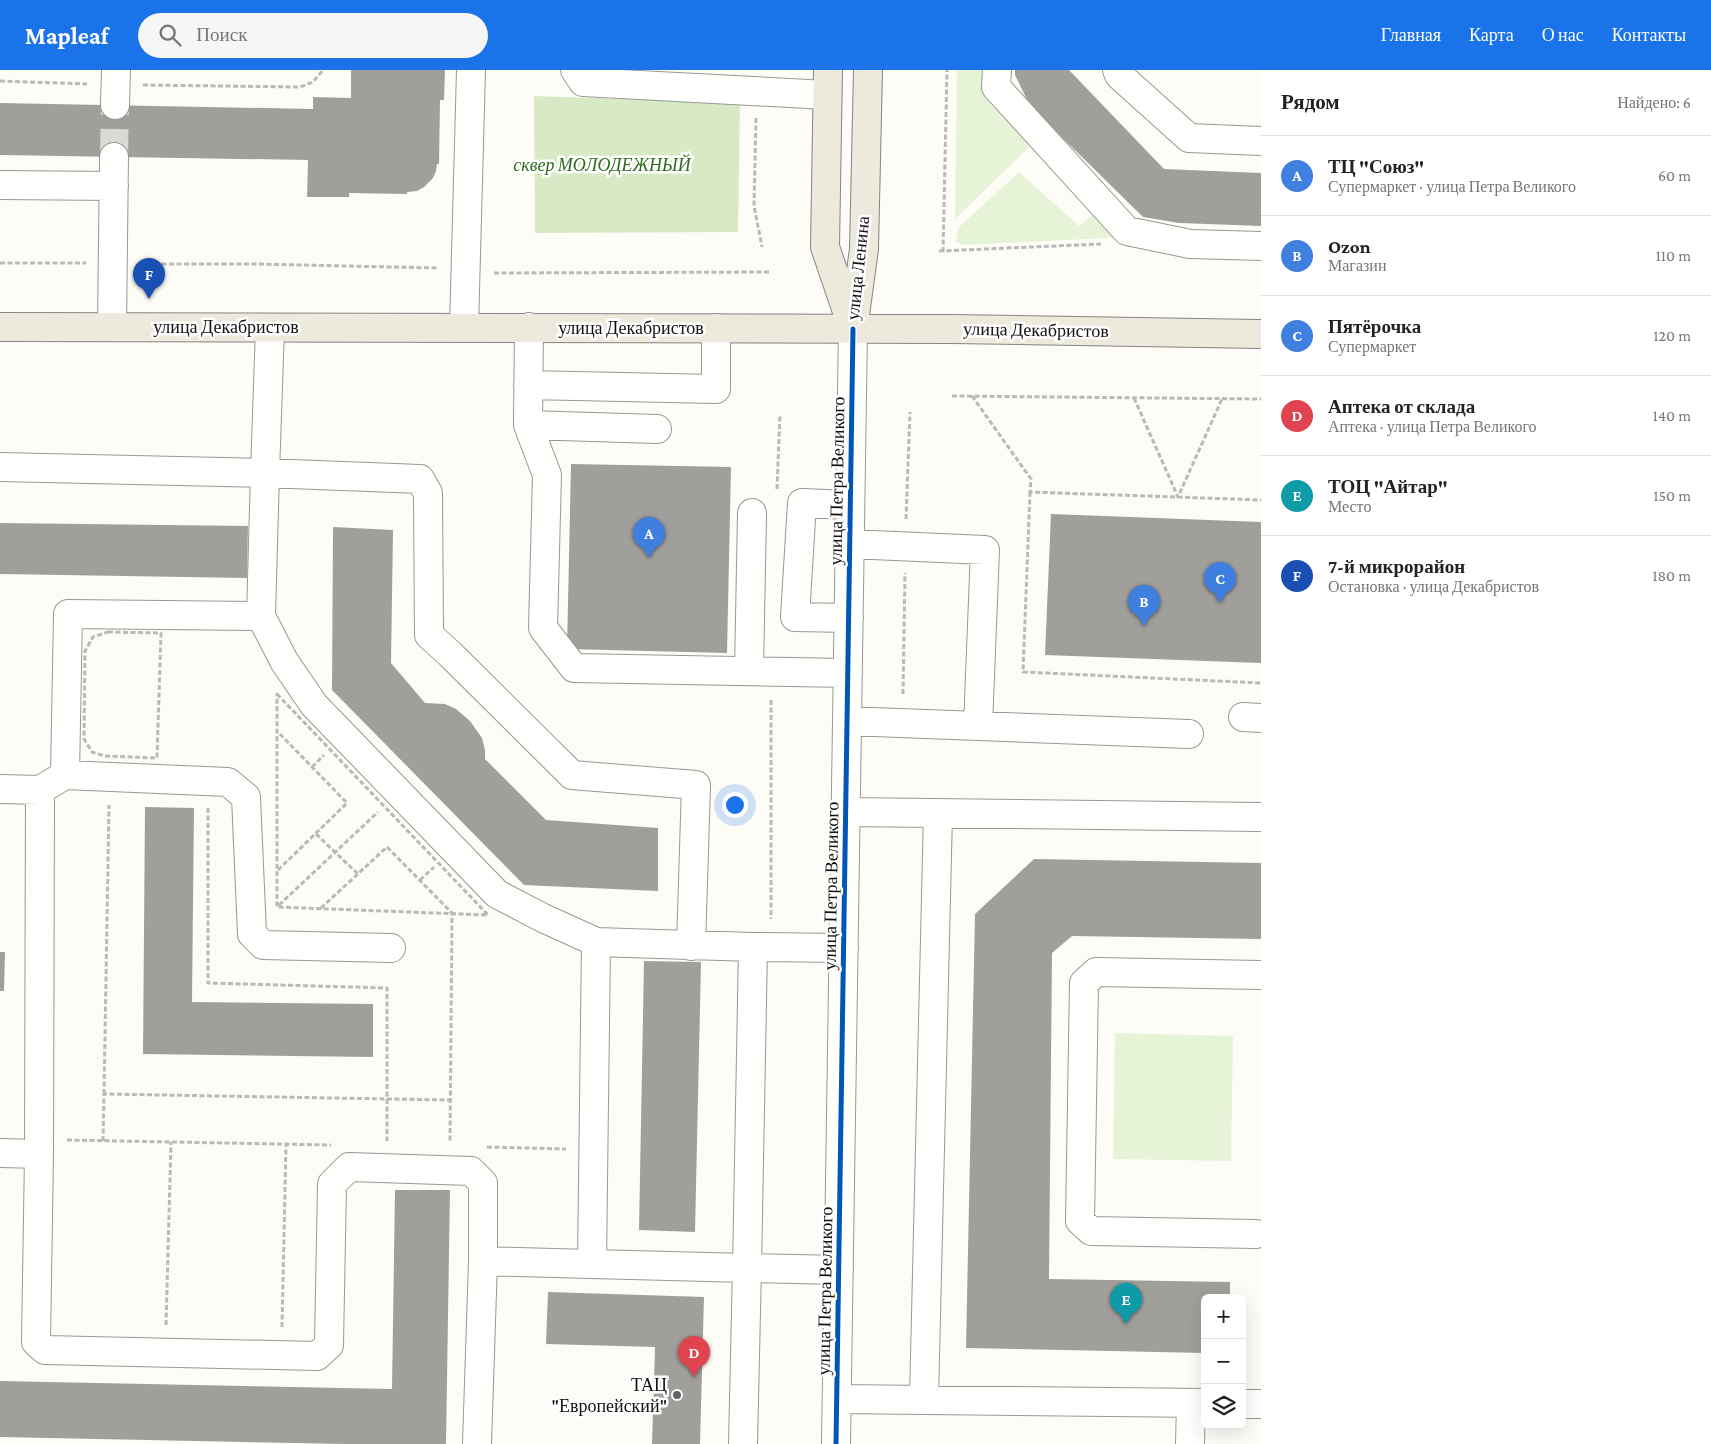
<!DOCTYPE html>
<html lang="ru">
<head>
<meta charset="utf-8">
<style>
	body { margin:0; font-family:"Crimson Pro",serif; background:#f6f6f6; color:#222 }
	.controls { position:absolute; right:15px; bottom:15px; display:grid; overflow:hidden; border-radius:8px; box-shadow:0 5px 20px #0002 }
	.controls button { width:45px; height:45px; display:grid; place-items:center; padding:0; border:0; border-bottom:1px solid #e0e0e0; background:#fff; color:#222; font:25px sans-serif }
	.you { position:absolute; left:734px; top:734px; width:18px; height:18px; margin:-12px; border:4px solid #fff; border-radius:50%; background:#1a73e8; box-shadow:0 0 0 8px #1a73e833 }
	.badge { display:grid; place-items:center; width:32px; height:32px; border-radius:50%; background:#1a73e8; color:#fff; font-size:16px; font-weight:700 }
	.pin { position:absolute; translate:-50% -41px; filter:drop-shadow(0 1px 2px #0008) }
	.pin::after { content:''; position:absolute; top:26px; width:18px; height:15px; background:inherit; clip-path:polygon(0 0,100% 0,50% 100%) }
	.list { margin:0; padding:0; list-style:none }
	h2 { display:flex; justify-content:space-between; align-items:center; height:65px; margin:0; padding:0 20px; font-size:21px }
	h2 small { font-size:16px; font-weight:400; color:#767676 }
	.list li { display:grid; grid-template-columns:32px 1fr auto; gap:15px; align-items:center; box-sizing:border-box; height:80px; padding:0 20px; border-top:1px solid #e0e0e0 }
	.list b { display:block; font-size:19px; white-space:nowrap }
	.list p { margin:0; font-size:16px; white-space:nowrap; color:#767676 }
	.list em { font-size:16px; font-style:normal; color:#767676 }
	.icon { flex:none; width:28px; height:28px; fill:none; stroke:currentColor; stroke-width:2; stroke-linecap:round; stroke-linejoin:round }
	.map { position:relative; flex:none; width:1261px; height:1374px; overflow:hidden }
	header { display:flex; align-items:center; gap:30px; box-sizing:border-box; height:70px; padding:0 25px; background:#1a73e8; color:#fff }
	header strong { font-size:24px }
	nav { display:flex; gap:28px; margin-inline-start:auto; font-size:18px }
	.search { width:350px; height:45px; background:#f6f6f6; display:flex; align-items:center; gap:12px; box-sizing:border-box; padding:0 18px; border-radius:28px; color:#767676; font-size:19px }
	main { display:flex }
	aside { flex:1; background:#fff }
	.map>svg:first-child { display:block }
	.green { fill:#e7f3d7 }
	.forest { fill:#d8eac5 }
	.building { fill:#a19f9c }
	.lines { fill:none; stroke-linecap:round; stroke-linejoin:round }
	.minor-tunnel { stroke:#dad9d4; stroke-width:28; stroke-dasharray:28 14; stroke-linecap:butt }
	.minor-casing { stroke:#979795; stroke-width:30 }
	.major-casing { stroke:#858482; stroke-width:30 }
	.path { stroke:#b9b9b8; stroke-width:3; stroke-dasharray:5 2.5; stroke-linecap:butt }
	.minor { stroke:#fffffe; stroke-width:28 }
	.major { stroke:#ede9dc; stroke-width:28 }
	.cycleway-casing { stroke:#fff; stroke-width:8 }
	.cycleway { stroke:#0057b8; stroke-width:5 }
	.poi-dot { fill:#646362; stroke:#fff; stroke-width:2 }
	.labels { text-anchor:middle; dominant-baseline:central; stroke-width:5; stroke-linejoin:round; paint-order:stroke }
	.park-label { font-size:18px; font-style:italic; fill:#2f6b1f; stroke:#fff }
	.street-label { font-size:18px; fill:#111; stroke:#fff }
	.poi-label { font-size:18px; fill:#111; stroke:#fff; text-anchor:end }
</style>
</head>
<body>
<header>
<strong>Mapleaf</strong>
<div class="search"><svg class="icon" aria-label="search" viewBox="0 0 24 24"><circle cx="10" cy="10" r="6"/><path d="M15 15l6 6"/></svg>Поиск</div>
<nav><a>Главная</a><a>Карта</a><a>О нас</a><a>Контакты</a></nav>
</header>
<main>
<div class="map">
<svg width="1261" height="1374" viewBox="0 0 1261 1374">
	<rect width="100%" height="100%" fill="#fdfcf7"/>
	<path class="green" d="M957,0h31l12,39 29,38 -74,72z
		M1019,102l60,54 17,-14 33,25 -165,8 -8,-3 2,-14z
		M1115,963l118,3 -2,125 -118,-2z"/>
	<path class="forest" d="M534,26l206,7 -2,129 -203,1z"/>
	<path class="building" d="M351,0h94l-1,30h-4l-1,64h-2l-1,7 -3,7 -9,9 -7,4 -10,1v2l-58,-1v4h-42l1,-37 -308,-5v-52l313,6v-12l38,1z
		M1015,0h54l95,99 97,4v53l-82,-3 -36,-6 -113,-111 -15,-31z
		M571,394l160,3 -4,186 -160,-4z
		M1051,444l210,8v141l-216,-8z
		M0,453l248,3 -1,52 -247,-4z
		M333,457l60,3 -2,133 34,40 20,1 11,5 14,12 12,17 3,12v9l61,61 112,8v63l-134,-6 -192,-195z
		M145,737l49,1 -2,194 181,2v53l-230,-3z
		M1034,789l227,4v76l-189,-3 -20,17 -3,326 181,3v16h-25v55l-239,-5 9,-434z
		M0,882h5l-1,39h-4z
		M644,891l57,1 -6,270 -56,-2z
		M395,1120h55l-4,254h-101l-345,-7v-56l392,8z
		M548,1222l156,5 -4,147h-48l3,-97 -109,-3z"/>
	<g class="lines">
		<path class="minor-tunnel" d="M114,87l1,-52"/>
		<defs>
			<path id="minor" d="M575,0l8,12 244,13
				M997,0l-1,17 131,144 63,13 71,2
				M1117,0l2,5 70,63 72,3
				M115,35l1,-35
				M0,115l114,1
				M112,257l2,-170
				M529,257l-1,98 19,50 -4,153 31,40 274,5
				M270,258l-5,145 155,6 8,14 1,142 21,19 122,121 124,10 -5,161
				M464,258l7,-258
				M528,315l188,4v-61
				M528,355l129,4
				M0,397l265,6 -4,143 -193,-2 -3,161 -25,15 -40,-1
				M850,474l135,6 -7,176
				M261,546l23,45 30,44 183,189 46,24 53,24
				M849,548l-54,-1 7,-114 48,2
				M749,601l3,-158
				M1243,647l18,1
				M847,651l342,13
				M65,705l163,7 18,15 6,137 11,11 128,3
				M40,720l-1,364 -3,188 9,8 272,6 12,-11 3,-161 17,-17 122,4 12,12v78l-6,183
				M846,742l415,5
				M0,1083l39,1
				M1256,1164l-165,-3 -11,-10 4,-238 12,-11 165,3
				M483,1191l109,3
				M839,1200l-92,-2 6,-321 91,1
				M837,1329l368,4
				M924,1329l14,-586
				M1242,1334h19
				M743,1374l4,-176 -155,-4 4,-322 157,5
				M836,1374l17,-1115
				M1190,1374l1,-41"/>
			<path id="major" d="M828,0l-3,177 28,82
				M854,252l10,-73 4,-179
				M0,257l952,2 309,5"/>
		</defs>
		<use href="#minor" class="minor-casing"/>
		<use href="#major" class="major-casing"/>
		<path class="path" d="M0,11l87,3
			M143,15l157,2 13,-5 10,-12
			M756,48l-2,88 8,41
			M939,181l162,-7
			M943,182l4,-182
			M0,193h86
			M139,194h115l184,4
			M494,203l277,-1
			M952,326l309,3
			M972,326l59,83 -1,13 231,8
			M1134,328l44,99 44,-98
			M777,419l3,-75
			M1030,422l-7,180 238,11
			M906,449l4,-107
			M108,562l53,1 -4,125 -52,-2 -13,-4 -8,-13 1,-88 8,-14z
			M277,624l211,221 -211,-8z
			M903,624l2,-121
			M771,630v219
			M312,697l12,-12
			M208,738v175l179,5v153
			M316,764l42,40
			M278,800l69,-67 -69,-71
			M420,810l14,-13
			M279,835l99,-93
			M321,838l66,-61 65,66 -2,229
			M104,1024l5,-289
			M67,1070l264,5
			M103,1071l1,-47 345,6
			M487,1077l79,2
			M166,1255l5,-183
			M282,1257l4,-183"/>
		<use href="#minor" class="minor"/>
		<use href="#major" class="major"/>
		<defs>
			<path id="cycleway" d="M836,1374l17,-1115"/>
		</defs>
		<use href="#cycleway" class="cycleway-casing"/>
		<use href="#cycleway" class="cycleway"/>
	</g>
	<circle class="poi-dot" cx="677" cy="1325" r="5"/>
	<g class="labels">
		<g class="park-label">
			<text x="602" y="95">сквер МОЛОДЕЖНЫЙ</text>
		</g>
		<g class="street-label">
			<text transform="translate(858 198) rotate(-84)">улица Ленина</text>
			<text x="226" y="257">улица Декабристов</text>
			<text x="631" y="258">улица Декабристов</text>
			<text transform="translate(1036 260) rotate(1)">улица Декабристов</text>
			<text transform="translate(837 411) rotate(-89)">улица Петра Великого</text>
			<text transform="translate(831 816) rotate(-89)">улица Петра Великого</text>
			<text transform="translate(825 1221) rotate(-89)">улица Петра Великого</text>
		</g>
		<g class="poi-label">
			<text x="667" y="1315">ТАЦ<tspan x="667" dy="21">"Европейский"</tspan></text>
		</g>
	</g>
</svg>
<div class="controls">
<button>+</button>
<button>−</button>
<button><svg class="icon" aria-label="layers" viewBox="0 0 24 24"><path d="M12 4l9 5-9 5-9-5zM3 14l9 5 9-5"/></svg></button>
</div>
<div class="you"></div>
<div class="pin badge" style="left:649px;top:488px;background:#3f7fe0">A</div>
<div class="pin badge" style="left:1144px;top:556px;background:#3f7fe0">B</div>
<div class="pin badge" style="left:1220px;top:533px;background:#3f7fe0">C</div>
<div class="pin badge" style="left:694px;top:1307px;background:#e0444e">D</div>
<div class="pin badge" style="left:1126px;top:1254px;background:#0f9aa8">E</div>
<div class="pin badge" style="left:149px;top:229px;background:#1a4fb4">F</div>
</div>
<aside>
<h2>Рядом<small>Найдено: 6</small></h2>
<ul class="list">
<li><span class="badge" style="background:#3f7fe0">A</span><div><b>ТЦ &quot;Союз&quot;</b><p>Супермаркет · улица Петра Великого</p></div><em>60 m</em></li>
<li><span class="badge" style="background:#3f7fe0">B</span><div><b>Ozon</b><p>Магазин</p></div><em>110 m</em></li>
<li><span class="badge" style="background:#3f7fe0">C</span><div><b>Пятёрочка</b><p>Супермаркет</p></div><em>120 m</em></li>
<li><span class="badge" style="background:#e0444e">D</span><div><b>Аптека от склада</b><p>Аптека · улица Петра Великого</p></div><em>140 m</em></li>
<li><span class="badge" style="background:#0f9aa8">E</span><div><b>ТОЦ &quot;Айтар&quot;</b><p>Место</p></div><em>150 m</em></li>
<li><span class="badge" style="background:#1a4fb4">F</span><div><b>7-й микрорайон</b><p>Остановка · улица Декабристов</p></div><em>180 m</em></li>
</ul>
</aside>
</main>
</body>
</html>
